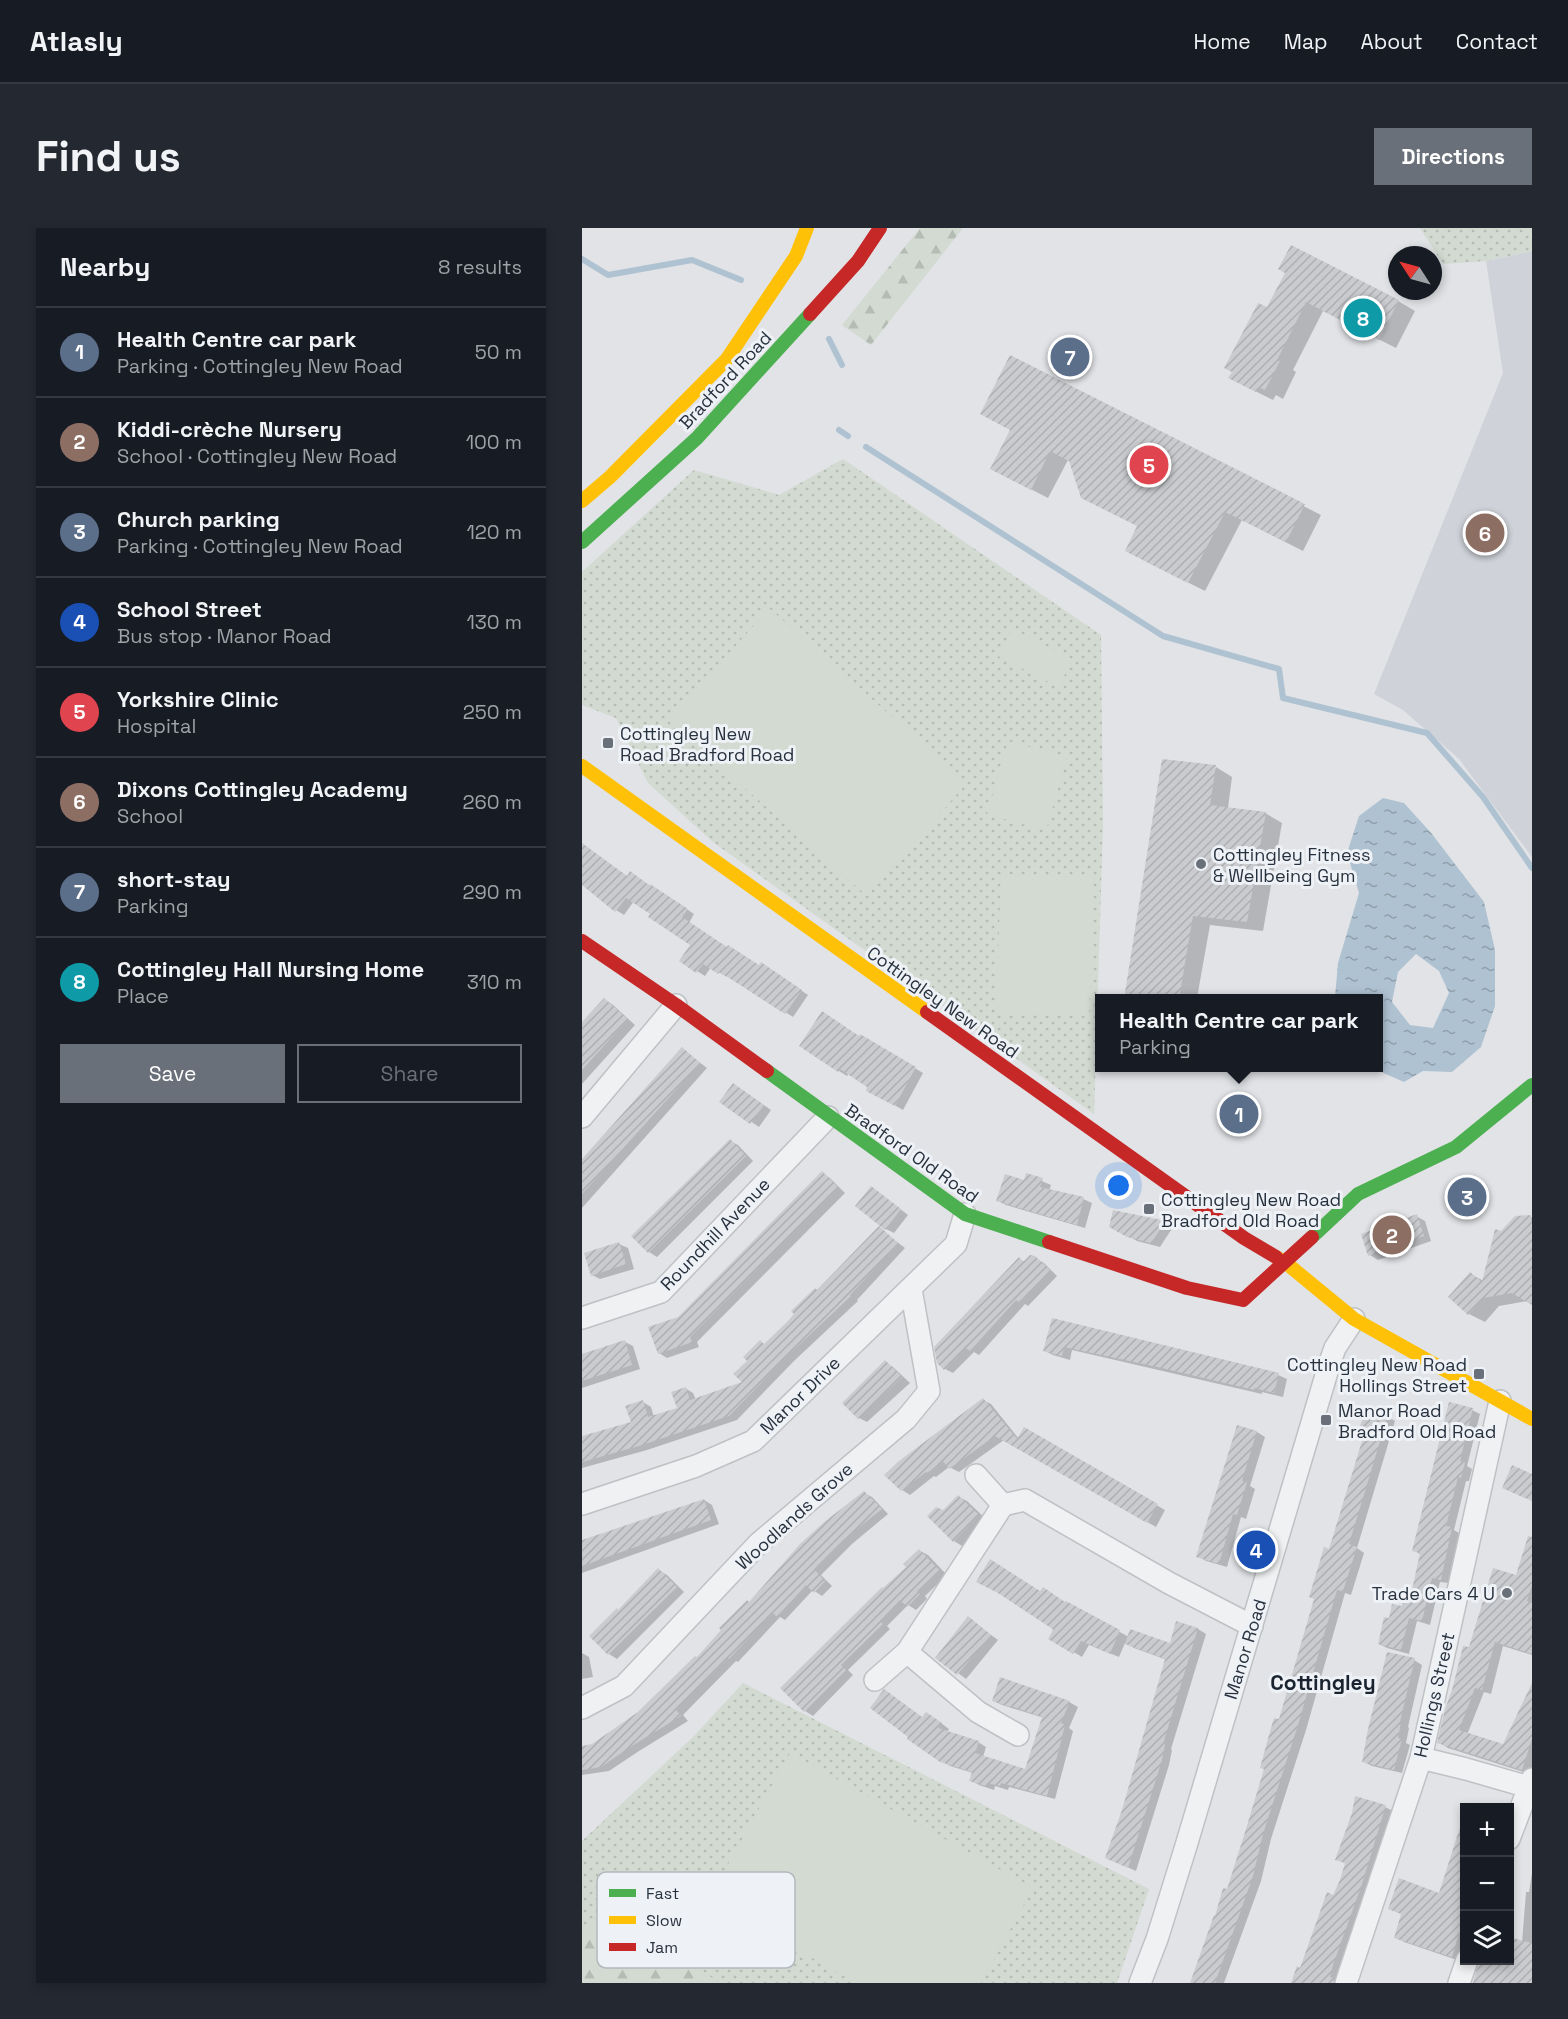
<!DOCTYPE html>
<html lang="en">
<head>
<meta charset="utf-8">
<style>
	body { margin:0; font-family:"Space Grotesk",sans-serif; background:#242831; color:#f1f3f6 }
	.controls { position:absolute; right:18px; bottom:18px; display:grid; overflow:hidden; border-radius:0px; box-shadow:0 3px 9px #0003 }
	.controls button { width:54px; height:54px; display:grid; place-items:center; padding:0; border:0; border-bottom:2px solid #363941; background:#171b24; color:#f1f3f6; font:30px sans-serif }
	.compass { position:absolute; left:806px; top:18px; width:54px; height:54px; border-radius:50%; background:#171b24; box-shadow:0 3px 9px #0003; rotate:306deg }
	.you { position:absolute; left:537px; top:958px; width:21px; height:21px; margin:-15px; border:4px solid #fff; border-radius:50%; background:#1a73e8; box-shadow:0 0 0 9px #1a73e833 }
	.badge { display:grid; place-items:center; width:39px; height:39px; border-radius:50%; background:#697079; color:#fff; font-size:20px; font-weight:700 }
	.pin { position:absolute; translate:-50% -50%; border:3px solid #fff; box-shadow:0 2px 6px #0006 }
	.popup { position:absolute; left:513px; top:766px; width:288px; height:78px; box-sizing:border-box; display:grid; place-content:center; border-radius:0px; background:#171b24; filter:drop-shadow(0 2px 4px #0005); font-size:20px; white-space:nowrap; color:#9ea1a6 }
	.popup b { font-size:22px; color:#f1f3f6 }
	.popup::after { content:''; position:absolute; left:50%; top:100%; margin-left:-12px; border:12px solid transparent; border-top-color:#171b24 }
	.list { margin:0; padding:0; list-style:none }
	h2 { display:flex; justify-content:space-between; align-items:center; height:78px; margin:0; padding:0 24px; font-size:26px }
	h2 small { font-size:20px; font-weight:400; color:#9ea1a6 }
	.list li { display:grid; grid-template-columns:39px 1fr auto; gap:18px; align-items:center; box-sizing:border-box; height:90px; padding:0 24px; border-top:2px solid #363941 }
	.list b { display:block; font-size:22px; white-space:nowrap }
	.list p { margin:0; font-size:20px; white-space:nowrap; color:#9ea1a6 }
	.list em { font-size:20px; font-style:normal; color:#9ea1a6 }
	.actions { display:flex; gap:12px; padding:18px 24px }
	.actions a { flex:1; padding:14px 0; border:2px solid #697079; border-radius:0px; text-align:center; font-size:21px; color:#697079 }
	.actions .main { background:#697079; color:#fff }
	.icon { flex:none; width:33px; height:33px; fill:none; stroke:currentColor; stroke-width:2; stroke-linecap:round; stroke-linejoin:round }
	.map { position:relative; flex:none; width:950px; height:1755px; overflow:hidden; border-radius:0px }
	header { display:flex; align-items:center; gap:36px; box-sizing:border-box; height:84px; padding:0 30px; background:#171b24; border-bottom:2px solid #363941 }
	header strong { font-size:28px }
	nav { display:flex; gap:33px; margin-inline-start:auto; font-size:21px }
	.intro { display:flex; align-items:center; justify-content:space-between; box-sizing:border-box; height:144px; padding:0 36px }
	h1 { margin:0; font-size:42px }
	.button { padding:15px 27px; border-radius:0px; background:#697079; color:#fff; font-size:21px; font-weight:700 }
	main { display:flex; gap:36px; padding:0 36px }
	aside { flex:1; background:#171b24; border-radius:0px; box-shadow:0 3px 9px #0003 }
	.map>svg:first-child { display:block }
	.built { fill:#cfd3d9 }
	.grass { fill:url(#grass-dots) }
	.forest { fill:url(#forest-firs) }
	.garden { fill:#d2dad1 }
	.water { fill:url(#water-ripples); fill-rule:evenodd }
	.shadow { fill:#0003 }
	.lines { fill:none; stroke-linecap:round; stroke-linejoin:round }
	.stream { stroke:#afc2d1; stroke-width:6 }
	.building { fill:url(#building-hatch) }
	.street-casing { stroke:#bfc1c4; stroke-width:24 }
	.street { stroke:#f0f1f2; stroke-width:21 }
	.fast { stroke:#4caf50; stroke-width:14 }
	.slow { stroke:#ffc107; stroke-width:14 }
	.jam { stroke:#c62828; stroke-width:14 }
	.poi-dot { fill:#697079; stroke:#eef2f6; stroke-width:2 }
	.labels { text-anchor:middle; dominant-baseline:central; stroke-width:6; stroke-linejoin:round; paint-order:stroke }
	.street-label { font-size:18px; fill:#28323f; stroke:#eef2f6 }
	.poi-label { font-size:18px; fill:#28323f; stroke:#eef2f6; text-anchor:start }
	.quarter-label { font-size:21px; font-weight:bold; fill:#1a2330; stroke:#eef2f6 }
	.key { fill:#eef2f6; stroke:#b3b8bf; stroke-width:1.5 }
	.key-label { font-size:16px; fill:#28323f }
</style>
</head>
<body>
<header>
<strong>Atlasly</strong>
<nav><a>Home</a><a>Map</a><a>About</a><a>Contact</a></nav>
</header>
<div class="intro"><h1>Find us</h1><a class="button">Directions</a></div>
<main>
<aside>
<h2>Nearby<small>8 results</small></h2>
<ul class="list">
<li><span class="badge" style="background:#5c6f8a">1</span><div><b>Health Centre car park</b><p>Parking · Cottingley New Road</p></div><em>50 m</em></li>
<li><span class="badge" style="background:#8d6e63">2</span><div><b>Kiddi-crèche Nursery</b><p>School · Cottingley New Road</p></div><em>100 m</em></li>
<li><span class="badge" style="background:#5c6f8a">3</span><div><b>Church parking</b><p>Parking · Cottingley New Road</p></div><em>120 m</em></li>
<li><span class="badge" style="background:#1a4fb4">4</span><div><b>School Street</b><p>Bus stop · Manor Road</p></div><em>130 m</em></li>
<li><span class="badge" style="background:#e0444e">5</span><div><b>Yorkshire Clinic</b><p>Hospital</p></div><em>250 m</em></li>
<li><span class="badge" style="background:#8d6e63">6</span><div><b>Dixons Cottingley Academy</b><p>School</p></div><em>260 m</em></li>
<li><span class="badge" style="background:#5c6f8a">7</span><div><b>short-stay</b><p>Parking</p></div><em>290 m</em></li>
<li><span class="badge" style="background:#0f9aa8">8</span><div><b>Cottingley Hall Nursing Home</b><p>Place</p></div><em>310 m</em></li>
</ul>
<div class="actions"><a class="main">Save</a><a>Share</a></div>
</aside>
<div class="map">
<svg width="950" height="1755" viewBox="0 0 950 1755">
	<defs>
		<pattern id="grass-dots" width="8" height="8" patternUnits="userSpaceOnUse" patternTransform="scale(1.5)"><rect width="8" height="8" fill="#d2dad1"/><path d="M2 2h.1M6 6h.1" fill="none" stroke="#b4bcb4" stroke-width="1.8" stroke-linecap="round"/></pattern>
		<pattern id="forest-firs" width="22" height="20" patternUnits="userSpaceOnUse" patternTransform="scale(1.5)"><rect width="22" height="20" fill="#d2dad1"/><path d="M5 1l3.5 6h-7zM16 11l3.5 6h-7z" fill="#b4bcb4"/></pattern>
		<pattern id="water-ripples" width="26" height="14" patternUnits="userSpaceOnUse" patternTransform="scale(1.5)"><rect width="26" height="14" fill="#afc2d1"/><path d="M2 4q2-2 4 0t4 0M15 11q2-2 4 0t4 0" fill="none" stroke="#8e9eab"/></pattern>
		<pattern id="building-hatch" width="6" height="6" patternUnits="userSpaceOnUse" patternTransform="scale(1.5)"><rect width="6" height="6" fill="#c9cbce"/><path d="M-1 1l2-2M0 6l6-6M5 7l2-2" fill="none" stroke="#adafb2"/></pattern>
	</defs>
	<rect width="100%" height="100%" fill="#e1e3e6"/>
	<path class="built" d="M950,23v606l-73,-98 -56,-49 -29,-16 129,-321 -17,-112z"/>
	<path class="grass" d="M838,0h112v23l-46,10 -43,3z
		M261,231l258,176 2,191 -9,288 -381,-272 -65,-59 -32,-65 -34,-13v-133l112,-102 85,25z
		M161,1455l406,206 -32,94h-535v-142l111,-104z"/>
	<path class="forest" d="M338,0h43l-92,117 -29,-20z
		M12,1690l35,5 91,60h-138v-55z"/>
	<path class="garden" d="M187,380l198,175 -100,113 -198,-175z
		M430,401l61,31 -15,27 -60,-31z
		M426,513l59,16 -21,74 -59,-17z
		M419,646l93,3 -5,139 -93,-3z
		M208,1525l243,135 -52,95h-124l-149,-83z"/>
	<path class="water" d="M801,570l21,5 28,31 52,68 11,48v56l-14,41 -29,25 -29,-1 -19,11 -32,-14h6v-70h-42l-1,-1 3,-34 21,-70 -12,-40 12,-37zM834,726l23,17 10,22 -16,35 -23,-3 -18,-23 6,-30z"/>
	<path class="shadow" d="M705,44l111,29 17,10 -19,37 -73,-37 -30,59 3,2 -13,27 -7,-4 -3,5 -26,-13 21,-78z
		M429,129l310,158 -18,36 -61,-31 -37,71 -62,-31 -4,-34 -68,-65 -3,-1 -20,38 -39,-20 2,-48z
		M634,539l16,10 -4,31 37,5 17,10 -19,108 -53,-6 -13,73h-72z
		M0,616l46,33 30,13 36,24 -5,9 39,26 32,18 9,2 39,26 -15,22 -65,-42 -1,2 -16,-10 -6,9 -24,-15 11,-17 -58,-43 -10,14 -8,-5 -34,-39z
		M22,772l8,4 23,21 -53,59v-59z
		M279,808l62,37 -20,37 -35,-20 1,-3 -20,-14 -2,3 -8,-5 -38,-25z
		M100,821l25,19 -125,140v-47z
		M576,840h27l-1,3z
		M160,862l29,20 -12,17 -37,-25z
		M148,913l8,4 15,16 -96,96 -8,-5z
		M240,945l8,5 15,15 -148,149 2,5 -32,11 -8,-5z
		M445,947l24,10 -2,6 34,8 9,4 -7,25 -79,-23 -8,-4 27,-19z
		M297,965l29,22 -14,18 -8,-4z
		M532,984l51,11 8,4 -13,20 -23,-6 -26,-15z
		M834,988l9,5 6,20 -53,19 -8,-5z
		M948,988l2,2v85l-4,-2 -29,5 -14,16 -16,-8 1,-40 14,7 17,-48z
		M297,1000l26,20 -48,52 1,1 -64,60 -57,59 -90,30 -65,18v-30l51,-15 10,-21 8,5 3,10 25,-8 6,-21 8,5 3,7 49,-17 4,-22 11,-19 5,3z
		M37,1016l9,4 6,21 -34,10 -8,-4z
		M453,1030l9,5 13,13 -29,30 -3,-2 -46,51 -5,-3 -21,21 -8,-4 74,-110 6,3z
		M471,1092l225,55 9,4 -4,18 -21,-5v2l-190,-44 -2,10 -17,-5 -8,-4z
		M43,1114l8,4 7,23 -58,19v-34z
		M303,1134l8,5 17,16 -43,39 -8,-4z
		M401,1172l8,4 28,35 6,-10 140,81 -9,17 -152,-87 -45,32 -10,-5 -13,10 -2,-1 -24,19 -8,-5z
		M890,1182l8,4 -13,52 5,3 -3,12h-3l-12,49 5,3 -10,50 -9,-1 -10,43 -13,-4 -8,33 -22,-6 -8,-4 11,-24 14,-12 10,-17 7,-36 -7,-5z
		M805,1188l8,5 -38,127 7,5 -13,42 -6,-2 -39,137 -35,109 -10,42 -37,102h-33l37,-92 102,-340z
		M656,1199l19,5 8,5 -15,49 5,3 -9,30 -5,-2 -14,50 -21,-6 -8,-5z
		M282,1265l8,4 16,17 -36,30 -31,31 11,11 -10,10 -9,-6 -28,30 -5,-3 -42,45 -2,-1 -53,54 5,6 -49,30 -30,20 -27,4v-28l11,-2 46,-32 59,-54 52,-56z
		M377,1269l8,4 20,19 -25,26 -8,-5 -10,-29z
		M122,1272l8,5 7,19 -137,49v-31z
		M338,1323l8,4 19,20 -22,21 2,3 -11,11 -8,-5 -21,21 3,3 -42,41 5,5 -40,41 -8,-5 79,-121 24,-23z
		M950,1323v104l-29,-9 -12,48 -7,-2 -17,43 36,11 29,-59v82l-2,5 -82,-26 -9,-6 31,-93z
		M76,1342l9,5 17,17 -67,67 -8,-5 10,-42z
		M459,1365l26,10 62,34 42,8 6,-22 21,6 8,5 -35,115 1,1 -3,15 -33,106 -29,-13 16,-47 44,-151 -33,-12 -9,-5 -6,14 -30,-12 -7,12 -32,-19 5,-8z
		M386,1390l30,22 -32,39 -29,-22z
		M0,1425l7,4 4,20 -11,2z
		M832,1432l8,5 -14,62 1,1 -3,15 4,2 -8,28 -30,-7 -8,-4z
		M419,1451l68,23 9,5 -9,21 4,3 -18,68 -46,-12 -1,3 -13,-4 -1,4 -15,-5 -9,-5 3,-7 -23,-7 -9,-6 -18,-42h11l15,11 -3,4 32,9 8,5 -3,10 43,13 18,-52 -42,-13 -8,-4z
		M803,1579l10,5 -56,171h-46l41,-86 12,-33 -9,-5z
		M874,1617l8,3v63l-5,19 2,1 3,-9 -1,40 -59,-20 -8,-5 7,-22 -14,-7 51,-13z
		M950,1645v110h-58l35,-23 13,-18 4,-50h3z"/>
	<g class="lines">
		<path class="stream" d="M0,31l26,16 84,-15 49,20
			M247,111l13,26
			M257,202l9,6
			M284,219l297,189 116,33 4,29 144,35 56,64 49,71"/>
	</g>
	<path class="building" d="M709,17l108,55 -20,40 -73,-38 -29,58 3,1 -15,29 -7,-3 -2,5 -28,-14 4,-6 -8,-4 34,-65 9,4 18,-34 -7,-4z
		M428,127l295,149 -19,38 -61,-30 -37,71 -63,-32 12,-25 -56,-28 -12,-37 -19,-10 -19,39 -41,-21 20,-39 -30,-16z
		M580,531l54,6 -6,40 56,7 -19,110 -54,-6 -14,83h-55z
		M0,615l45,33 3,-5 19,14 1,-1 38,25 -6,8 45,30 1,-2 31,20 2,-3 41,28 -17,24 -65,-42 -2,2 -15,-10 -7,9 -17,-12 11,-16 -42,-28 2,-3 -24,-16 -11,14 -33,-27z
		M22,770l24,21 -46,51v-48z
		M240,783l37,25 1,-2 56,33 -21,39 -29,-15 1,-4 -27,-18 -2,3 -39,-26z
		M100,819l18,16 -118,131v-35z
		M151,855l31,22 -14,19 -31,-22z
		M148,911l16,17 -98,97 -17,-17z
		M240,943l16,16 -148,150 2,5 -34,12 -10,-27 30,-10z
		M444,945l17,5 -3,9 44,10 -7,28 -81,-24 9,-27 19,6z
		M289,958l30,23 -16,21 -30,-24z
		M531,982l53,11 -15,22 -24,-6 -18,-10z
		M835,986l7,22 -56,20 -7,-22z
		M948,987l2,7v83l-20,-12 -29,5 -15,17 -20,-18 22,-25 12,10 13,-53 6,2 14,-15z
		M297,998l19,17 -48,52 1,1 -65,61 -57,59 -90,30 -57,16v-26l49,-14 -6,-16 18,-6 5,17 29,-9 -6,-16 15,-5 4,13 52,-18 -9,-8 14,-13 -4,-4 17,-17 4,4 23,-22 7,-8 -3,-3 24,-23 2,2z
		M37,1014l7,22 -35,12 -7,-23z
		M448,1027l5,1 15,14 -31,32 -3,-2 -46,51 -4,-3 -22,22 -7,-7 -3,-16 85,-90 4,5z
		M470,1090l227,55 -5,20 -20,-5v2l-92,-22 -98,-21 -2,9 -19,-5z
		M43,1112l7,25 -50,16v-27z
		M303,1132l17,17 -44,42 -16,-16z
		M401,1170l34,41 7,-12 134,77 -11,19 -152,-87 -46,33 -6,-8 -16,12 -1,-1 -25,19 -17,-16 15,-14z
		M867,1174l24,6 -13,53 5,2 -4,15 -3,-1 -12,49 6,1 -11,53 -9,-2 -10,43 -13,-3 -8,32 -23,-6 6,-27 5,1 3,-14 10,2 4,-18 6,2 8,-37 -8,-2z
		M784,1181l22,6 -39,129 8,3 -14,44 -6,-1 -39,135 -35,109 -10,42 -38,107h-25l24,-68 1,1 8,-28 4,1 19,-60 18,-60 -4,-1 9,-33 5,-17 5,1 35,-120 -5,-2 10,-33 5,-17 5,2 37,-121 -6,-2z
		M655,1197l20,6 -15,50 5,1 -10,33 -4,-1 -14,50 -23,-7z
		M930,1237l20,9v27l-30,-13z
		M282,1263l18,18 -38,30 -30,30 11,12 -11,12 -8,-8 -29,32 -5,-5 -43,47 -2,-2 -51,53 5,6 -51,31 -29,20 -19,3v-24l10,-2 46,-32 57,-56 2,1 24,-27 -2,-2 28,-28 2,2 51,-58 23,-21z
		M376,1267l21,20 -26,27 -26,-26 9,-9 7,3z
		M122,1271l7,21 -129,46v-26z
		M946,1308l4,1v48l-5,16 5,2v51l-37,-12 -13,48 -7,-2 -16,42 44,14 29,-61v56l-10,31 -85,-27 8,-34 7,-19 11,-44 6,1 24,-79 23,7z
		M337,1321l20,21 -22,21 3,3 -13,13 -7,-7 -20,21 3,3 -42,41 5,5 -42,42 -24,-24 102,-101 1,1 23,-21 -3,-3z
		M408,1331l50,32 3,-4 22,15 1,-1 54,29 -10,24 -29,-13 -8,13 -25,-15 5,-9 -2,-2 -53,-35 -22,-11z
		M76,1340l19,19 -69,68 -19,-19 28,-28 1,2z
		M386,1388l23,19 -34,40 -22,-17z
		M594,1393l22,7 -35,116h2l-3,16 -34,108 -23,-10 17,-48 43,-151 -40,-15 5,-15 40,14z
		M805,1424l28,6 -15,64h1l-3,16 4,1 -8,31 -32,-8 6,-33z
		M418,1449l70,24 -9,22 4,2 -18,71 -46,-13 -1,3 -13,-3 -1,3 -17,-5 3,-9 -32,-10 -33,-23 1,-2 -38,-29 14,-19 38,28 4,-5 16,11 -4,5 41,13 -4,12 50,16 17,-52 -31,-11 -1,1 -18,-6z
		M773,1568l31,9 -24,79 -29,81 -3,12 4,1v5h-43l6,-17 3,2 27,-76 6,3 7,-15 5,-17 -10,-3 17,-47z
		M879,1596l3,1v92l-12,40 -58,-19 7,-24 -13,-5 11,-31 40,15z
		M927,1709l23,6v40h-59l6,-23h30z"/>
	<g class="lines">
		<defs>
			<path id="street" d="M0,889l94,-112
				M0,1090l79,-26 167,-175
				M394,1247l27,30
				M0,1276l114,-38 57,-25 203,-197 9,-30
				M293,1452l32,-28
				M0,1480l42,-22 135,-143 147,-124 23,-28 -18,-102
				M436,1507l-40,-23 -71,-60 96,-147 22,-5 144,83 83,43
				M839,1530l45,11 66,19
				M927,1611l23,-60
				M558,1755l17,-44 29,-93 144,-484 5,-14 19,-29
				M764,1755l75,-225 79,-357
				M877,1755l8,-23"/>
		</defs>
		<use href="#street" class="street-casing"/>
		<use href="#street" class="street"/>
		<path class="fast" d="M0,314l115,-104 113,-124
			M185,843l198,143 84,28
			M730,1009l46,-43 98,-47 76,-62"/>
		<path class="slow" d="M0,273l28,-24 117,-118 69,-103 11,-28
			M0,538l345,246
			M694,1029l10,6 68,56 178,100"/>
		<path class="jam" d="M228,86l48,-53 22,-33
			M0,713l94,64 91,66
			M345,784l317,226 32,19
			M467,1014l138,46 56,12 69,-63"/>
	</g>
	<g class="poi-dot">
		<rect x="20" y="509" width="12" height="12" rx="3"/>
		<circle cx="619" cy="636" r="6"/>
		<rect x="561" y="975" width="12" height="12" rx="3"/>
		<rect x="891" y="1140" width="12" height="12" rx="3"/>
		<rect x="738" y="1186" width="12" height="12" rx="3"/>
		<circle cx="925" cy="1365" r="6"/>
	</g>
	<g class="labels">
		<g class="street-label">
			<text transform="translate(143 152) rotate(-47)">Bradford Road</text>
			<text transform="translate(361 774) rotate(35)">Cottingley New Road</text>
			<text transform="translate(330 925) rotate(35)">Bradford Old Road</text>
			<text transform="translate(133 1006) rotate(-46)">Roundhill Avenue</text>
			<text transform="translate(218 1167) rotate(-44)">Manor Drive</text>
			<text transform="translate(212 1288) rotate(-42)">Woodlands Grove</text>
			<text transform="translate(663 1421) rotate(-73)">Manor Road</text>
			<text transform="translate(852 1467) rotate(-77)">Hollings Street</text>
		</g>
		<g class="poi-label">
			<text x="38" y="505">Cottingley New<tspan x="38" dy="21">Road Bradford Road</tspan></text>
			<text x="631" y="626">Cottingley Fitness<tspan x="631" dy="21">&amp; Wellbeing Gym</tspan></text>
			<text x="579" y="971">Cottingley New Road<tspan x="579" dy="21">Bradford Old Road</tspan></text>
			<text x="885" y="1136" text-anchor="end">Cottingley New Road<tspan x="885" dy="21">Hollings Street</tspan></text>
			<text x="756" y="1182">Manor Road<tspan x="756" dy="21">Bradford Old Road</tspan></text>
			<text x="913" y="1365" text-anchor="end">Trade Cars 4 U</text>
		</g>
		<g class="quarter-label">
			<text x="741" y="1454">Cottingley</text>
		</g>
	</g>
	<rect x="15" y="1644" width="198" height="96" rx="9" class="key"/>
	<rect x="27" y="1661" width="27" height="8" fill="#4caf50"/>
	<rect x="27" y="1688" width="27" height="8" fill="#ffc107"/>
	<rect x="27" y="1715" width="27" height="8" fill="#c62828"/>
	<g class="key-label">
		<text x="64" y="1671">Fast</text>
		<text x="64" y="1698">Slow</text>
		<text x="64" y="1725">Jam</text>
	</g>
</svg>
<div class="controls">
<button>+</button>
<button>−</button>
<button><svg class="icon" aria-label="layers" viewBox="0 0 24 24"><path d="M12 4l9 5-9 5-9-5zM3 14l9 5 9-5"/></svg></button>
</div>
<svg class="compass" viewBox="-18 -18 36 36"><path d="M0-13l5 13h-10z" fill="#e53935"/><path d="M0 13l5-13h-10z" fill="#9ea1a6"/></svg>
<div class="you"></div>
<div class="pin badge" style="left:657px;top:886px;background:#5c6f8a">1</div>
<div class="popup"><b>Health Centre car park</b>Parking</div>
<div class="pin badge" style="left:810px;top:1007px;background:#8d6e63">2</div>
<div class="pin badge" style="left:885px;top:969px;background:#5c6f8a">3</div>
<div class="pin badge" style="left:674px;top:1322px;background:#1a4fb4">4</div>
<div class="pin badge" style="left:567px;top:237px;background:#e0444e">5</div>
<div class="pin badge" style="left:903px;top:305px;background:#8d6e63">6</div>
<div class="pin badge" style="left:488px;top:129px;background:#5c6f8a">7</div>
<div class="pin badge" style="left:781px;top:90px;background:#0f9aa8">8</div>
</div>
</main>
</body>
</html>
